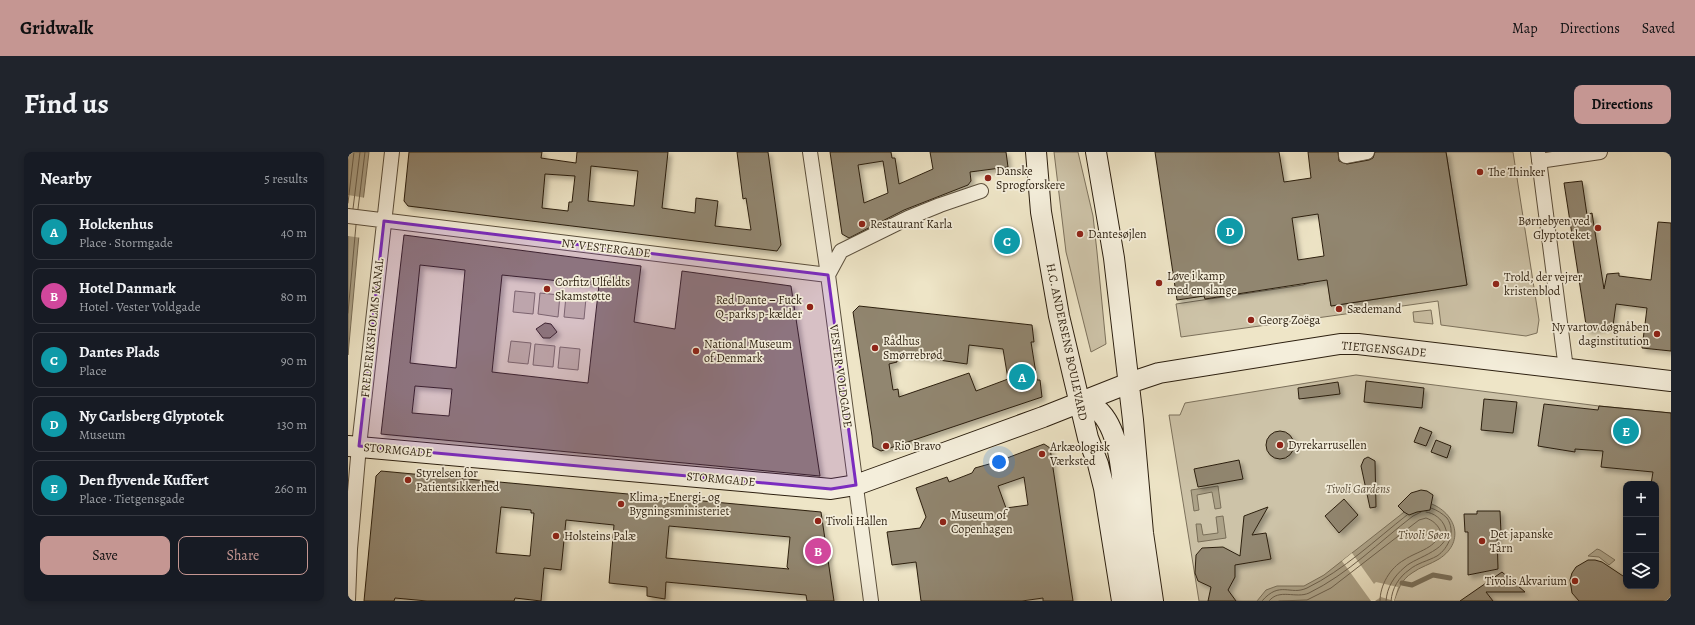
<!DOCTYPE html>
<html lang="en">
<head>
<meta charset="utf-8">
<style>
	body { margin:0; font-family:Alegreya,serif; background:#20242c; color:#f1f3f6 }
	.controls { position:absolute; right:12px; bottom:12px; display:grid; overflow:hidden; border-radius:8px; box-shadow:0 2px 6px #0003 }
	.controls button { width:36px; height:36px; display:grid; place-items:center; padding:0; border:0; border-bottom:1px solid #363941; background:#171b24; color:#f1f3f6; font:20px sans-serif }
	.you { position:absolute; left:651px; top:310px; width:14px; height:14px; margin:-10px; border:3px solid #fff; border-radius:50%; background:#1a73e8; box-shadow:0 0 0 6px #1a73e833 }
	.badge { display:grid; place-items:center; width:26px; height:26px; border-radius:50%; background:#c59692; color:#fff; font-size:13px; font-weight:700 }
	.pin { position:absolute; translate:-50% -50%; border:2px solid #fff; box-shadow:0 1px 4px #0006 }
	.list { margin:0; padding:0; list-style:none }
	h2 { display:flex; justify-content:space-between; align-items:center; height:52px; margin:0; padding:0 16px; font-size:17px }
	h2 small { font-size:13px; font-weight:400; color:#9ea1a6 }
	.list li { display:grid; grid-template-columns:26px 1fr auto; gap:12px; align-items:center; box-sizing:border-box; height:56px; margin:0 8px 8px; padding:0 8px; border:1px solid #363941; border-radius:8px }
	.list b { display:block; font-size:15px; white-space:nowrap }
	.list p { margin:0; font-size:13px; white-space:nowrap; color:#9ea1a6 }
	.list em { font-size:13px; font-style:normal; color:#9ea1a6 }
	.actions { display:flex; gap:8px; padding:12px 16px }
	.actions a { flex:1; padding:9px 0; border:1px solid #c59692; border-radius:8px; text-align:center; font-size:14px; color:#c59692 }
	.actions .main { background:#c59692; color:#111 }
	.icon { flex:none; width:22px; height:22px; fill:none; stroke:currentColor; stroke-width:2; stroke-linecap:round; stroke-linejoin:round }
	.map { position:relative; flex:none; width:1323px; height:449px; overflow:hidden; border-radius:8px }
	header { display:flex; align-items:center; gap:24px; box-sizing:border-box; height:56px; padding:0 20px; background:#c59692; color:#111 }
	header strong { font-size:19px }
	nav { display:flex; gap:22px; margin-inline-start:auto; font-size:14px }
	.intro { display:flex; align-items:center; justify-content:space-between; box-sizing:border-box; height:96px; padding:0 24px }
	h1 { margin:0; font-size:28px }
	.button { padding:10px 18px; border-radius:8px; background:#c59692; color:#111; font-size:14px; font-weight:700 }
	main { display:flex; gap:24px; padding:0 24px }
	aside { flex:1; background:#171b24; border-radius:8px; box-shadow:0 2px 6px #0003 }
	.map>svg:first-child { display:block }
	.green { fill:#cdc3a8; stroke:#7c715c; fill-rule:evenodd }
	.water { fill:#aca288; stroke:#796e58 }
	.pier { fill:#eee5c7 }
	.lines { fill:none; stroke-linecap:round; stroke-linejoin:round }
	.shore { stroke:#6c604c; stroke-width:1 }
	.stream { stroke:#796e58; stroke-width:5 }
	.building { fill:#91866f; stroke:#2c1f0f; fill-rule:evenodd; filter:url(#shadow) }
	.street-casing { stroke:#5c503d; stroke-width:16 }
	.secondary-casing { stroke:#2c1f0f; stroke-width:22 }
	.street { stroke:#f4eedb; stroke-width:14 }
	.secondary { stroke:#f4eedb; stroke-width:20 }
	.marked { fill:#7b2cbf; fill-opacity:0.2; stroke:#7b2cbf; stroke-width:3; stroke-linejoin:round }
	.poi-dot { fill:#8f2418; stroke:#f4eedb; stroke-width:1.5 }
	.labels { text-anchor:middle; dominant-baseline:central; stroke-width:3.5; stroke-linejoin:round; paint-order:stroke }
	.poi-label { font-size:12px; fill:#2c1f0f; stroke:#f4eedb; text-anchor:start }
	.street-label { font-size:12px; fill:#2c1f0f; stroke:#f4eedb }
	.park-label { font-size:12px; font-style:italic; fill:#5c503d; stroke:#f4eedb }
	.water-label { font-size:13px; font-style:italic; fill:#594d39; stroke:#f4eedb }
</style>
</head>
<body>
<header>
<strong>Gridwalk</strong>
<nav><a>Map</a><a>Directions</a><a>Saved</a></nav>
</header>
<div class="intro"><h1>Find us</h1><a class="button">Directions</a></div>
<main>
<aside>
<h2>Nearby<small>5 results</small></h2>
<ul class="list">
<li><span class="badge" style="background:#0f9aa8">A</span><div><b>Holckenhus</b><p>Place · Stormgade</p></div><em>40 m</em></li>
<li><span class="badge" style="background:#d1479c">B</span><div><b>Hotel Danmark</b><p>Hotel · Vester Voldgade</p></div><em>80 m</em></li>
<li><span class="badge" style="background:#0f9aa8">C</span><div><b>Dantes Plads</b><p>Place</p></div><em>90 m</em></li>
<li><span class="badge" style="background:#0f9aa8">D</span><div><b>Ny Carlsberg Glyptotek</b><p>Museum</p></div><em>130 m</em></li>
<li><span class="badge" style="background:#0f9aa8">E</span><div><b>Den flyvende Kuffert</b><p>Place · Tietgensgade</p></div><em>260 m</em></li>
</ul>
<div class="actions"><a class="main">Save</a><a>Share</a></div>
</aside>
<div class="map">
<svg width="1323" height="449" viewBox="0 0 1323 449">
	<defs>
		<filter id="shadow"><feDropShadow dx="3.5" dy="3.5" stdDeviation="2" flood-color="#0004"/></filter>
	</defs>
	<rect width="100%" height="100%" fill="#eee5c7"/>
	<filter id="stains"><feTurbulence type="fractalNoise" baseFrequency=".005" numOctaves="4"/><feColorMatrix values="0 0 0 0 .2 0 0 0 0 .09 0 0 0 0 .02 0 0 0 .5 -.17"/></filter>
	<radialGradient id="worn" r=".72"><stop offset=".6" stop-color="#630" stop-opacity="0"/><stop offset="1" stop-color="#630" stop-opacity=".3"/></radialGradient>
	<path class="green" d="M706,0h24l15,64 4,36 9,92 -15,8 -25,-100z
		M1098,0h67l26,168 -2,13 -11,3 -85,-11 -3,-24 -257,36 -5,-33 127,-19 24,-8 4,29 136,-21z
		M167,139l20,2 -2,21 -20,-2z
		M192,141l20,2 -2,22 -20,-3z
		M218,144l20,2 -2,21 -20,-2z
		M1083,158l2,14 -19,-2 -1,-10z
		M163,189l20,2 -3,21 -20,-2z
		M187,192l20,2 -2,21 -20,-2z
		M212,195l20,2 -2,21 -20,-2z
		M1008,223l243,31 72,7v188h-472l-30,-186h11l5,-12zM1278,332h30v102h-30z"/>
	<path class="water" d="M0,0h21l-10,83 -11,120z
		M870,334l3,22 -6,1 -3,-17 -15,3 2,15 -5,1 -3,-21z
		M1078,350c29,8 41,39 13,57 -8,5 -19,8 -27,14 -11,7 -14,17 -18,28h-137l9,-11 11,-4h27l20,-11 84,-66z
		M875,364l3,22 -28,4 -2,-18h5l2,11 15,-2 -2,-16z
		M1249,397l3,1 15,10 -6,5 -10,-8 -11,-1z"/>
	<path class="pier" d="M0,43l18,3 -4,40 -14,-2z
		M1004,401l22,31 2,-2 22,5 -4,14 -13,-4 -6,4h-4l-29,-40z"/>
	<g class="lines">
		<path class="shore" d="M0,51l6,-51
			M5,57l7,-57
			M10,57l7,-57
			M0,161l8,-88
			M914,449c18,-21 28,-5 45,-13 37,-18 68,-48 100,-73
			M921,449c10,-13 27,-2 40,-8 39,-19 70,-51 104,-77l8,-4
			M931,449l28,-1 24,-12 88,-68 7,-2c6,2 11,6 14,12 -1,18 -23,21 -36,30 -14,8 -24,25 -24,41
			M1038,449c1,-14 8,-25 19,-34 10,-10 50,-18 40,-40 -3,-8 -11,-14 -19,-15
			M1043,449c1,-13 8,-24 18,-31 8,-7 19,-9 28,-14 12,-8 19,-25 10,-38 -4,-4 -10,-8 -16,-10"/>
		<path class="stream" d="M1054,431l10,2 21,-10 17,3"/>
	</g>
	<path class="building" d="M61,0h133l-1,6 35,5 1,-11h91l-6,56 33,5 1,-15 22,3 -3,25 36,4 -5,-32 -3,1 -6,-47h31l13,93 -4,6 -369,-45 -4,-5zM243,14l47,5 -4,35 -46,-5zM197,22l30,2 -3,26h-3l-1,9 -26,-3z
		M482,0h61l1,6h3l4,26 34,-15 -3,-17h76l2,15 -38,5 1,9 -3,4 -64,25 -55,28 -7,-4zM535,9l5,32 -24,10 -6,-38z
		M807,0h124l5,30 27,-4 -3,-26h30l1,9 8,3 22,-4 4,-2 2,-6h71l21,133 -136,21 -4,-26 -122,19 -1,-3 -27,4zM970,62l6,42 -26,4 -6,-42z
		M1234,29l5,34 5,-2 12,76 3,-15 12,-1v3l32,4 7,-58 13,1v128l-29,-3 5,-40 -31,-4 -3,22 -26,5 -23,-148z
		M56,83l237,31 -7,56 41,7 7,-58 109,15 29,190 -439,-42zM72,113l45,5 -9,98 -46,-5zM154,123l97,10 -11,98 -96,-11zM67,234l37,3 -3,27 -37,-3z
		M511,154l173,19 2,17h-3l6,38h3l2,17 -161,54 -8,-4 -1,-11 -19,-124zM621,193l34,4 5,30 -32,12 -7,-18 -70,24 -1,-8 -5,1 -4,-26 8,-2 -1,-8 71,10z
		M197,171l6,1 6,8 -7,6h-7l-7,-9z
		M1018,229l58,7 -2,20 -58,-6z
		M990,230l2,12 -41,5 -1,-11z
		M1136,247l33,3 -4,31 -32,-3z
		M1196,252l54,6 1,-4 72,7v188h-92l-7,-8 -2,-13 2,-7 4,-6 12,-7h7l7,2 24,16v8h30v-102h-5l2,-12 -52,-5 2,-16 -28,-2v3l-37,-6z
		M1072,275l12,5 -6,14 -12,-4z
		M918 293a14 14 0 1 1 28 0a14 14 0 1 1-28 0Z
		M1088,288l15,6 -4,12 -16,-6z
		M696,292l6,4 23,153h-30v-3l-21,3h-101l-5,-39 -24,3 -5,-33 33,-4 6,-11 -10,-29 31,-11 2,5 23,-9 3,-5 32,-9v-1zM676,325l4,28 -22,3 -8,-22z
		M1020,305l7,4 1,46 -6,1 -9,-42 3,-7z
		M891,308l4,19 -45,8 -4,-18z
		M33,319l440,41 13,89h-27l-1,-6 -140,-13 -1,17 -18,-3v-9l-38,-4 5,-58 -48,-5 -5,50 -17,-2 -3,33 -26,-3 -1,3h-87l-32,-3 -1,3h-30l12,-125zM153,355l30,3v3h3l-4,43 -34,-3zM321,374l121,11 -3,30 2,2 -123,-11z
		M1073,338l6,1 6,4 -3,15 -13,2 -8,3 -5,-3 -6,-6 13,-13z
		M996,347l14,16 -19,18 -14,-17z
		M920,355l-16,28 14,-2 5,26 -36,6v12l-7,13 8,11h-28l3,-14 -13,-6 -3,-8 1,-18 6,-7 21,-1 17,9 4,-40z
		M1129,359h23l1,22 -4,1 1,35 -30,6v-43h-3l-1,-18h13z
		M1154,420l23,20h-39l7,9h-33z"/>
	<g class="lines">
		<defs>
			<path id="street" d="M462,0l18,123 43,326
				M998,0v4l21,-4
				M1190,0l28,217
				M1191,9l61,-9
				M0,64l480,59
				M480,123l13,-24 67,-33 32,-13 41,-14
				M0,449l2,-52 9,-103 33,-294"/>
			<path id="secondary" d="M688,0l5,60 18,104 29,122 10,26 6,24 18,113
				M748,0l18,106 19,162 10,113 10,68
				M732,251c7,2 16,4 21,10 23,25 22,83 25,115 3,25 8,49 11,73
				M0,294l483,43 25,-4 187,-68 86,-34 30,-10 181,-29h18l313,37"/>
		</defs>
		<use href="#street" class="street-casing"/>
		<use href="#secondary" class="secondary-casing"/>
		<use href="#street" class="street"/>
		<use href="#secondary" class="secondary"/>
	</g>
	<path class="marked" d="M36,69l444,54 28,210 -25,4 -472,-43z"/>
	<g class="poi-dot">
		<circle cx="1132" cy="20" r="4"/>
		<circle cx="640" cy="26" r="4"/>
		<circle cx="514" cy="72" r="4"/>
		<circle cx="1250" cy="76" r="4"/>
		<circle cx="732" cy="82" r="4"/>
		<circle cx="811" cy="131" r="4"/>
		<circle cx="1148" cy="132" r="4"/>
		<circle cx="199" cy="137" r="4"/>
		<circle cx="462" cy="155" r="4"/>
		<circle cx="991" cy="157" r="4"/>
		<circle cx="903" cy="168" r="4"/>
		<circle cx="1309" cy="182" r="4"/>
		<circle cx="527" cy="196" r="4"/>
		<circle cx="348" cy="199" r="4"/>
		<circle cx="932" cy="293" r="4"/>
		<circle cx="538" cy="294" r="4"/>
		<circle cx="694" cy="302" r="4"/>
		<circle cx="60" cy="328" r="4"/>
		<circle cx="273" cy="352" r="4"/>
		<circle cx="470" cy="369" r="4"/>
		<circle cx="595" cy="370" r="4"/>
		<circle cx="208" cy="384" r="4"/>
		<circle cx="1134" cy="389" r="4"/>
		<circle cx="1227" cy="429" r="4"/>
	</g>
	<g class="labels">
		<g class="poi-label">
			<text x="648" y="19">Danske<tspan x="648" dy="14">Sprogforskere</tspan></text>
			<text x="1140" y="20">The Thinker</text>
			<text x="1242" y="69" text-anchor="end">Børnebyen ved<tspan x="1242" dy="14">Glyptoteket</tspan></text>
			<text x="522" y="72">Restaurant Karla</text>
			<text x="740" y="82">Dantesøjlen</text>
			<text x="819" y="124">Løve i kamp<tspan x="819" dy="14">med en slange</tspan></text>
			<text x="1156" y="125">Trold, der vejrer<tspan x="1156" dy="14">kristenblod</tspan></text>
			<text x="207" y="130">Corfitz Ulfeldts<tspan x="207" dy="14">Skamstøtte</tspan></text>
			<text x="454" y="148" text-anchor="end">Red Dante – Fuck<tspan x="454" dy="14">Q-parks p-kælder</tspan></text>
			<text x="999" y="157">Sædemand</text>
			<text x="911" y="168">Georg Zoëga</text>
			<text x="1301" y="175" text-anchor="end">Ny vartov døgnåben<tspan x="1301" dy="14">daginstitution</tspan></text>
			<text x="535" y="189">Rådhus<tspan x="535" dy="14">Smørrebrød</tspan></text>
			<text x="356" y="192">National Museum<tspan x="356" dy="14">of Denmark</tspan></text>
			<text x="940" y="293">Dyrekarrusellen</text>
			<text x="546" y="294">Rio Bravo</text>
			<text x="702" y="295">Arkæologisk<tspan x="702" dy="14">Værksted</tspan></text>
			<text x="68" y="321">Styrelsen for<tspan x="68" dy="14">Patientsikkerhed</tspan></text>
			<text x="281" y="345">Klima-, Energi- og<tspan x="281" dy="14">Bygningsministeriet</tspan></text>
			<text x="603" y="363">Museum of<tspan x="603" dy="14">Copenhagen</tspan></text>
			<text x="478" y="369">Tivoli Hallen</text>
			<text x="1142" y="382">Det japanske<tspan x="1142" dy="14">Tårn</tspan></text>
			<text x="216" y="384">Holsteins Palæ</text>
			<text x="1219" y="429" text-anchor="end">Tivolis Akvarium</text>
		</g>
		<g class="street-label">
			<text transform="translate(258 96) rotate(7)">NY VESTERGADE</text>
			<text transform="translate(24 176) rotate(-84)">FREDERIKSHOLMS KANAL</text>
			<text transform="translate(719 190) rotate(78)">H.C. ANDERSENS BOULEVARD</text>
			<text transform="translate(1036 197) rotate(5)">TIETGENSGADE</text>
			<text transform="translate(493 224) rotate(82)">VESTER VOLDGADE</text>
			<text transform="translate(50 298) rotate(5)">STORMGADE</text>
			<text transform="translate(373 327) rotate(5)">STORMGADE</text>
		</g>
		<g class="park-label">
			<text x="1010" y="337">Tivoli Gardens</text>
		</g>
		<g class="water-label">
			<text x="1076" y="382">Tivoli Søen</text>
		</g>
	</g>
	<rect width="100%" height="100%" filter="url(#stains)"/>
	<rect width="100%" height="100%" fill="url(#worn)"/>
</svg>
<div class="controls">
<button>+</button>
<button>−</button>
<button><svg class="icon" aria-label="layers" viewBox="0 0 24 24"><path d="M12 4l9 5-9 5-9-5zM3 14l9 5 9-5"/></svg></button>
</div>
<div class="you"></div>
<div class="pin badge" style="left:674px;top:225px;background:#0f9aa8">A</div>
<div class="pin badge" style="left:470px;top:399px;background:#d1479c">B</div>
<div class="pin badge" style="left:659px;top:89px;background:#0f9aa8">C</div>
<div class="pin badge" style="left:882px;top:79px;background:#0f9aa8">D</div>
<div class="pin badge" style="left:1278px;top:279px;background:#0f9aa8">E</div>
</div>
</main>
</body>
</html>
